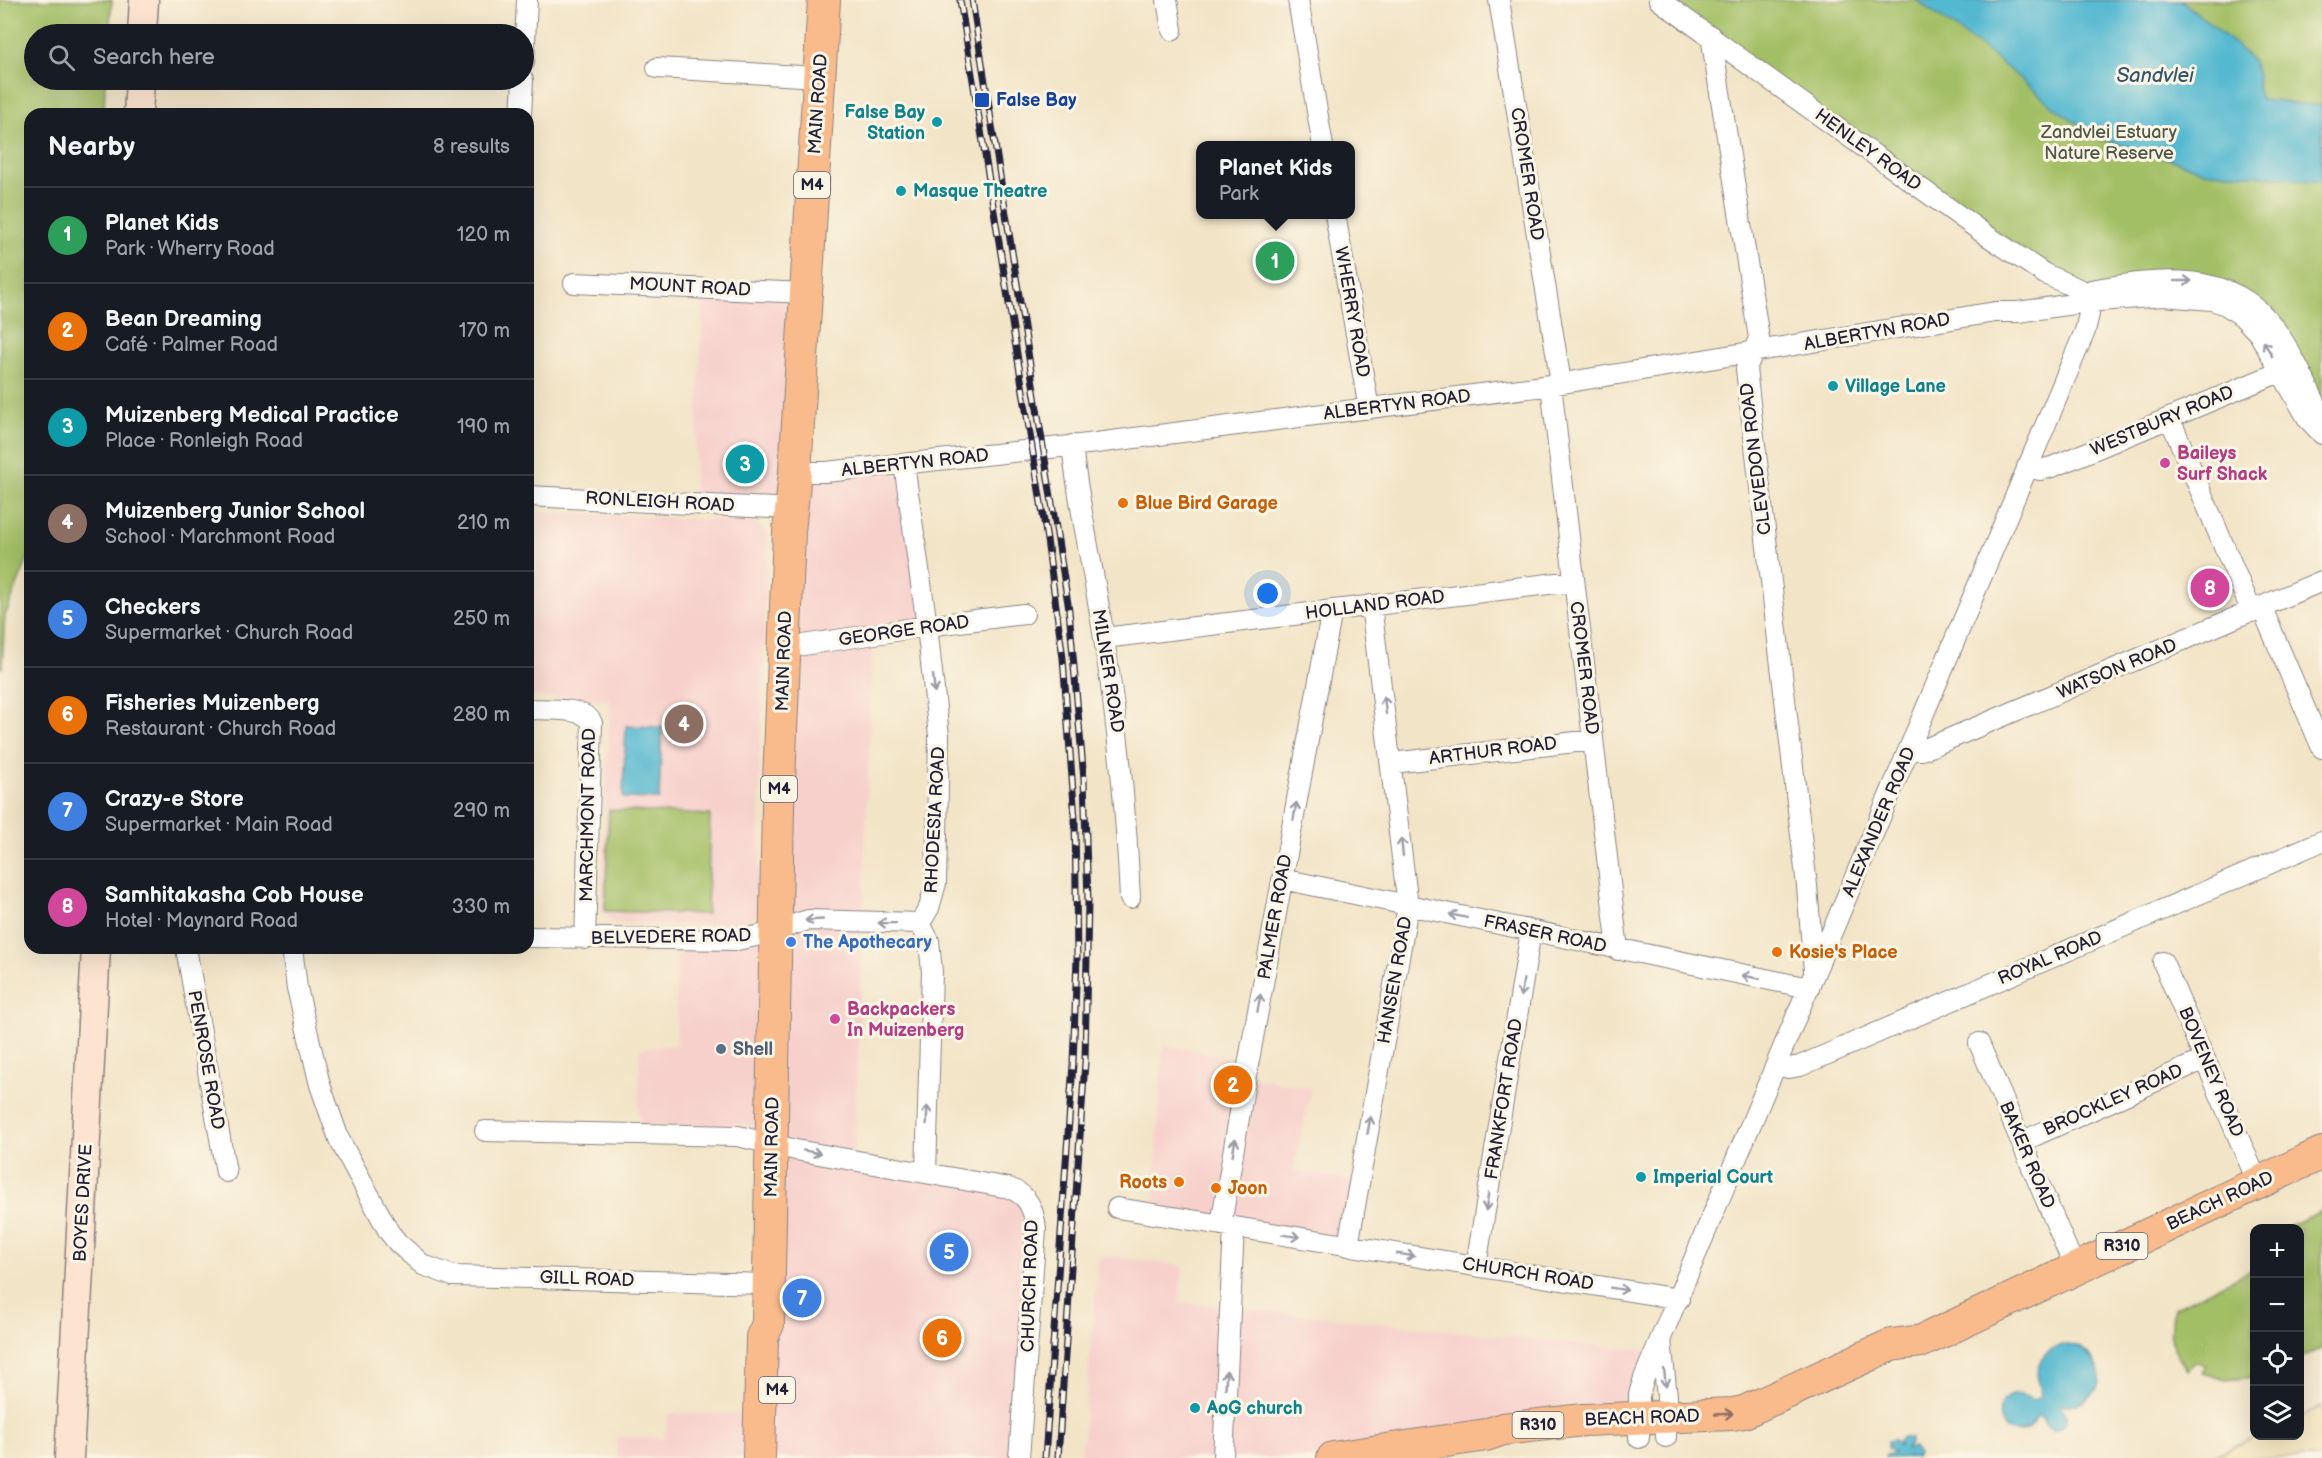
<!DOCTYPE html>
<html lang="en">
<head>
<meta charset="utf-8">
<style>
	body { margin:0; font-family:"Balsamiq Sans",sans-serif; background:#20242c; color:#f1f3f6 }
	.controls { position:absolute; right:18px; bottom:18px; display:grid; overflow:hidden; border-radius:12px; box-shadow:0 6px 24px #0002 }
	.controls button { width:54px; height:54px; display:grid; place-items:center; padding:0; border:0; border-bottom:2px solid #363941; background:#171b24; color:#f1f3f6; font:30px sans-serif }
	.you { position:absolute; left:1268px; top:594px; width:21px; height:21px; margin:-15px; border:4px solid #fff; border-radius:50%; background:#1a73e8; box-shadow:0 0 0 9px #1a73e833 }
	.badge { display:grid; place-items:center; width:39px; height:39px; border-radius:50%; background:#c8321e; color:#fff; font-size:20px; font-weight:700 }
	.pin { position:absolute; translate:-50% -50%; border:3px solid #fff; box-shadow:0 2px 6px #0006 }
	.popup { position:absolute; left:1196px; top:141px; width:159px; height:78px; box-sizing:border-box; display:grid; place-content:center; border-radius:12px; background:#171b24; filter:drop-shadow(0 2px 4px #0005); font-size:20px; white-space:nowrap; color:#9ea1a6 }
	.popup b { font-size:22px; color:#f1f3f6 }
	.popup::after { content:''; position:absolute; left:50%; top:100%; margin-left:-12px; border:12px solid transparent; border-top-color:#171b24 }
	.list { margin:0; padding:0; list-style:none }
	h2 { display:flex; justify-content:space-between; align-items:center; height:78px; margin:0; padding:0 24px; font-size:26px }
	h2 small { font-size:20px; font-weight:400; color:#9ea1a6 }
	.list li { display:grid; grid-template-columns:39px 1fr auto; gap:18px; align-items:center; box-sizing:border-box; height:96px; padding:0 24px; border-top:2px solid #363941 }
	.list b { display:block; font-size:22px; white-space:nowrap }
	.list p { margin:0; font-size:20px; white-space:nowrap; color:#9ea1a6 }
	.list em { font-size:20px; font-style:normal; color:#9ea1a6 }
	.icon { flex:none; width:33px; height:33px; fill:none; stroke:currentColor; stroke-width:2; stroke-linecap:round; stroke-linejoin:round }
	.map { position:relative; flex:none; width:2322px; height:1458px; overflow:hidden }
	.search { position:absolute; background:#171b24; box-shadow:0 6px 24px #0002; left:24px; top:24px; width:510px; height:66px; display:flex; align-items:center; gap:15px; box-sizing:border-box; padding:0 21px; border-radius:33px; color:#9ea1a6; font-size:22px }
	.panel { position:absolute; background:#171b24; box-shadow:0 6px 24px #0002; left:24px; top:108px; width:510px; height:846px; border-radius:18px }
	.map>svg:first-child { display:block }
	.built { fill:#f7d0cc }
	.green { fill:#a3bf65; stroke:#627050; stroke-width:1.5 }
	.sand { fill:#eeda9e; stroke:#887e6c; stroke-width:1.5 }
	.water { fill:#52b8d0; stroke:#3a6d86; stroke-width:1.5 }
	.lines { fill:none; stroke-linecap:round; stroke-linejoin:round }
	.street-casing { stroke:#8a8381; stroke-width:22 }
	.secondary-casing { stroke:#8a8381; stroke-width:31 }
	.primary-casing { stroke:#8a8381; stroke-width:34 }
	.street { stroke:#fff; stroke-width:20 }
	.secondary { stroke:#fde4d1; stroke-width:28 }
	.primary { stroke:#fabb8c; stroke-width:32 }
	.rail-casing { stroke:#22223b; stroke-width:7 }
	.rail { stroke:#fcf5e5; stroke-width:4.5; stroke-dasharray:14; stroke-linecap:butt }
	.oneway { stroke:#9c9ca7 }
	.oneway2 { stroke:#8e6e64 }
	.transit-dot { fill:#1a4fb4; stroke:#fcf5e5; stroke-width:2 }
	.culture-dot { fill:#0f9aa8; stroke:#fcf5e5; stroke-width:2 }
	.hotel-dot { fill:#d1479c; stroke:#fcf5e5; stroke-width:2 }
	.food-dot { fill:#e8710a; stroke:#fcf5e5; stroke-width:2 }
	.shop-dot { fill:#3f7fe0; stroke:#fcf5e5; stroke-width:2 }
	.service-dot { fill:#5c6f8a; stroke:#fcf5e5; stroke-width:2 }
	.labels { text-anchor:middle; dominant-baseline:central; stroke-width:6; stroke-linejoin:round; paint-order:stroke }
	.shield { fill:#fcf5e5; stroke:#63616e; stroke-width:1.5 }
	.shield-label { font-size:16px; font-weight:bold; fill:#22223b }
	.transit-label { font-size:18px; font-weight:bold; fill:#164399; stroke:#fcf5e5; text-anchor:start }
	.street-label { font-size:18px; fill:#22223b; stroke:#fcf5e5 }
	.culture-label { font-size:18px; font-weight:bold; fill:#0d838f; stroke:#fcf5e5; text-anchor:start }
	.park-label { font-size:18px; fill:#4f594a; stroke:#fcf5e5 }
	.hotel-label { font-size:18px; font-weight:bold; fill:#b23c85; stroke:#fcf5e5; text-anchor:start }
	.food-label { font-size:18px; font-weight:bold; fill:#c56008; stroke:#fcf5e5; text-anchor:start }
	.shop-label { font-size:18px; font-weight:bold; fill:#366cbe; stroke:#fcf5e5; text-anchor:start }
	.service-label { font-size:18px; font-weight:bold; fill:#4e5e75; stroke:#fcf5e5; text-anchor:start }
	.water-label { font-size:20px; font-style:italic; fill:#33566f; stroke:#fcf5e5 }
</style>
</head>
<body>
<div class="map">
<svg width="2322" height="1458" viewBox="0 0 2322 1458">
	<rect width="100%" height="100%" fill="#fcf5e5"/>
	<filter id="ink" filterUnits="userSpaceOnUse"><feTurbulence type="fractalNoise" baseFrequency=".0167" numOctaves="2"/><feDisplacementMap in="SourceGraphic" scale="12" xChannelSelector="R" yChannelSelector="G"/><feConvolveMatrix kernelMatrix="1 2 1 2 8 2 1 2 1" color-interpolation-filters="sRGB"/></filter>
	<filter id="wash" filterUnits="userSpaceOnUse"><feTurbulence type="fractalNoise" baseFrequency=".008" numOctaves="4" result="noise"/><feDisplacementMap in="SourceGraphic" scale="24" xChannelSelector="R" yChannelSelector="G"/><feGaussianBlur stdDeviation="1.35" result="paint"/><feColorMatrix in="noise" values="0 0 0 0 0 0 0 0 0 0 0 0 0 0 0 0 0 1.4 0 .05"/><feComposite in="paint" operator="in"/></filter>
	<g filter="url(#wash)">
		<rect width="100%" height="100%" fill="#f2e4c7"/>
		<path class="built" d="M704,288l101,5 -10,179 109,-8 23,162 -54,9 -19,524 175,43 -10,256h-402l-1,-21 48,2 5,-25 92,-1 11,-287 -134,-1 2,-76 36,-4 1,-107 84,-3 31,-426 -99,-5z
			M528,511l229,11 12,15 -9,199 -1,176 -14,13 -131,-2 -13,-11 9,-212 -82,-4z
			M1163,1045l85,16 -2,15 65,12 -18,82 66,12 -11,64 -195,-32z
			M1099,1255l84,11 -4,36 476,50 -16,66 -306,40h-252z"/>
		<path class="green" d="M0,0h112l-3,34h-75v46h71l-1,34h-74v439l-25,63 -3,52 -2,-1z
			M1659,0h663v420l-64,-111 -175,-18z
			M609,810l101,5 -3,99 -102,-3z
			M2322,1211v137l-22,10v-130h-15z
			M2254,1269v108l-28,3 -24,-7 4,-7 -12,-4 -7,8c-17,-23 -20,-33 -13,-62z"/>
		<path class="sand" d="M2322,1406v52h-113l49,-22h42v-19z"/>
		<path class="water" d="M1916,0h265l56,46 16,16 5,13 -1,13 4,12 61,6v76l-86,-9 -32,-1 -19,-8 -87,-26 -48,-34 -58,-49z
			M626,726l36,1 -3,72 -36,-1z
			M2068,1344c31,5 45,43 14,58 -8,4 -16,2 -23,3l7,10c1,19 -20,20 -23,3l-5,-2c-5,4 -6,11 -13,14 -35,16 -35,-55 7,-30l7,-2c4,-7 0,-11 -1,-18 -4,-20 12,-33 30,-36z
			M1903,1437l7,2v4l-5,6 9,-1 4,6 -2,3 -31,1 1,-3 8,-3 -7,-4v-7l7,-1 5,6v-5z"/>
	</g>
	<g filter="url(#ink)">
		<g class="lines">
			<defs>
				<path id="street" d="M1167,0l5,30
					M1298,0l25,146
					M1499,0l62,383
					M1659,0l327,235 59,39 38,17
					M1711,36l48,302 -13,31 61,517 7,85
					M524,62l3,-62
					M657,68l163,9
					M521,114l2,-34
					M1335,214l34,195
					M574,283l231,10
					M2091,290c64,-11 141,-23 184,39 19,26 32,57 46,85l1,6
					M1551,385l67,565
					M2170,419l82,193
					M1072,445c7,65 23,130 32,194 14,86 22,172 26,259
					M904,464l23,162 12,110 -3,147 -7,25 -9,15
					M2027,467l13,3 12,-3 240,-100
					M795,472h31l262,-28 463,-59 444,-73h23l69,-10 76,-6 49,4 14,5 16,11 17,18 49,85 14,15
					M528,496l265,13
					M2262,608l60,140
					M1104,638l469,-57
					M784,648l143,-22 97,-12
					M528,709c17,1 57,-3 64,14l-7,216
					M1910,749l11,1 9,-3 392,-166
					M1392,763l201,-23
					M1282,879l527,109
					M920,923l9,18 3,31 -6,201
					M528,937l209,3 24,-5 47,-15 112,3
					M186,948l40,224
					M292,948l5,40 23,97 19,54 50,93 9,11 25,22 30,11 316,8
					M2163,962l95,221
					M1979,1043l96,225
					M1777,1065l12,3 11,-2 522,-225
					M485,1131l253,5 58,14 213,38c19,7 25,21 27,41l-17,229
					M2021,1142l184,-83
					M1117,1208l562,91
					M1221,1225l25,-149 86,-466
					M1348,1246l60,-340 -37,-301
					M1476,1266l55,-335
					M1661,1340l6,57 -1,40
					M1639,1438v-44l5,-16 441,-1047 4,-17 -6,-23
					M1223,1458l11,-231"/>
				<path id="secondary" d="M142,34l2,-34
					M138,114l2,-34
					M69,1458l27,-510"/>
				<path id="primary" d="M759,1458l3,-121 6,-13 10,-517 11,-275 6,-60 29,-472
					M1333,1458l153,-23 17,-6 81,-9 148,-6 12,-2 147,-67 31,-4 400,-188"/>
			</defs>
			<use href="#street" class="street-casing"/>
			<use href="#secondary" class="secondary-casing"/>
			<use href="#primary" class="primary-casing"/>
			<use href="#street" class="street"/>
			<use href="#secondary" class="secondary"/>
			<use href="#primary" class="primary"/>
			<defs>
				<path id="rail" d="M960,0l87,540 16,118 12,160 2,140 -4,106 -28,394
					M972,0l97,610 15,170 4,121 -3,161 -27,396"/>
			</defs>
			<use href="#rail" class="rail-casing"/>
			<use href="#rail" class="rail"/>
		</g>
		<defs><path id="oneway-shaft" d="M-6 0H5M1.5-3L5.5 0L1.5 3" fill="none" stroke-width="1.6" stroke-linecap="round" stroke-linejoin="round" transform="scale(1.5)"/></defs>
		<g class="oneway">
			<use href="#oneway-shaft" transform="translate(2183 281)"/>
			<use href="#oneway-shaft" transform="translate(2268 349) rotate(-120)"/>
			<use href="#oneway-shaft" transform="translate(934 684) rotate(84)"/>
			<use href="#oneway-shaft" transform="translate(1385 705) rotate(-97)"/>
			<use href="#oneway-shaft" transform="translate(1295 811) rotate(-80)"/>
			<use href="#oneway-shaft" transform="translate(1402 847) rotate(-96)"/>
			<use href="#oneway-shaft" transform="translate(1458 916) rotate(-168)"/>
			<use href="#oneway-shaft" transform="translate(814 920) rotate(177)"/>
			<use href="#oneway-shaft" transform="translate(887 923) rotate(-179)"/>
			<use href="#oneway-shaft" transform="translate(1751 977) rotate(-169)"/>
			<use href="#oneway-shaft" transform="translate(1522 988) rotate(99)"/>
			<use href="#oneway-shaft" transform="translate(1259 1003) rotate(-80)"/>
			<use href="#oneway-shaft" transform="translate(927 1115) rotate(-88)"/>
			<use href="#oneway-shaft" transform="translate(1369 1125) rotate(-80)"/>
			<use href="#oneway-shaft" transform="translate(1234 1147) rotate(-80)"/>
			<use href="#oneway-shaft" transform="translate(812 1152) rotate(10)"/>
			<use href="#oneway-shaft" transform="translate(1487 1202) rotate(99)"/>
			<use href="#oneway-shaft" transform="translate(1291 1236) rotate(9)"/>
			<use href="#oneway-shaft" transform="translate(1406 1255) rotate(9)"/>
			<use href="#oneway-shaft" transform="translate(1619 1289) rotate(9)"/>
			<use href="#oneway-shaft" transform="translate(1665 1378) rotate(84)"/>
			<use href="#oneway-shaft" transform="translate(1226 1379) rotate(-87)"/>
		</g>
		<use class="oneway2" href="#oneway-shaft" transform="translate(1724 1414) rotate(-3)"/>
	</g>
	<rect class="transit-dot" x="974" y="92" width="16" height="16" rx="3"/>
	<g class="culture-dot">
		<circle cx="937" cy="122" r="6"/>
		<circle cx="901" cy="191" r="6"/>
		<circle cx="1833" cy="386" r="6"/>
		<circle cx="1641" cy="1177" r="6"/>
		<circle cx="1195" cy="1408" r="6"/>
	</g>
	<g class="hotel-dot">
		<circle cx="2165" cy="463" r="6"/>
		<circle cx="835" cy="1019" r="6"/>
	</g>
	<g class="food-dot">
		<circle cx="1123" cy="503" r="6"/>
		<circle cx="1777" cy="952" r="6"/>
		<circle cx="1179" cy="1182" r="6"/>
		<circle cx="1216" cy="1188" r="6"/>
	</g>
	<circle class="shop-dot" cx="791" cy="942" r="6"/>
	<circle class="service-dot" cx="721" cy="1049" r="6"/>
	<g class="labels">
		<g class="shield">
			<rect x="794" y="172" width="36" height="26" rx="4.5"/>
			<rect x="761" y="776" width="36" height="26" rx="4.5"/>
			<rect x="2096.5" y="1233" width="51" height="26" rx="4.5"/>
			<rect x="759" y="1377" width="36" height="26" rx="4.5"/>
			<rect x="1512.5" y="1412" width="51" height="26" rx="4.5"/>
		</g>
		<g class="shield-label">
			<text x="812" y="185">M4</text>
			<text x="779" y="789">M4</text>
			<text x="2122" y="1246">R310</text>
			<text x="777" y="1390">M4</text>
			<text x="1538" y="1425">R310</text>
		</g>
		<g class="transit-label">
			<text x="996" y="100">False Bay</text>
		</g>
		<g class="street-label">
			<text transform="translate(818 104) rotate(-86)">MAIN ROAD</text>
			<text transform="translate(1868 150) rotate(36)">HENLEY ROAD</text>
			<text transform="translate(1527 174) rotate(81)">CROMER ROAD</text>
			<text transform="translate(690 287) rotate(3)">MOUNT ROAD</text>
			<text transform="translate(1352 312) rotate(80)">WHERRY ROAD</text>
			<text transform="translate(1877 332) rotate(-10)">ALBERTYN ROAD</text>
			<text transform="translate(1397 405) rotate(-7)">ALBERTYN ROAD</text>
			<text transform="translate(2162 421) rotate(-23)">WESTBURY ROAD</text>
			<text transform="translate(1756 459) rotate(-97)">CLEVEDON ROAD</text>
			<text transform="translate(915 463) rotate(-6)">ALBERTYN ROAD</text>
			<text transform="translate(660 502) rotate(3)">RONLEIGH ROAD</text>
			<text transform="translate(1375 605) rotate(-7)">HOLLAND ROAD</text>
			<text transform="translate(904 631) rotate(-8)">GEORGE ROAD</text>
			<text transform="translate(784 661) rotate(-88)">MAIN ROAD</text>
			<text transform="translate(1584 668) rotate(83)">CROMER ROAD</text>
			<text transform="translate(2117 669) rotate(-23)">WATSON ROAD</text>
			<text transform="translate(1108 671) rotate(81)">MILNER ROAD</text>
			<text transform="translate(1493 751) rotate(-7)">ARTHUR ROAD</text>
			<text transform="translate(588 815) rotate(-89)">MARCHMONT ROAD</text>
			<text transform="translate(935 820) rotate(-87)">RHODESIA ROAD</text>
			<text transform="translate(1879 822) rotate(-67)">ALEXANDER ROAD</text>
			<text transform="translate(1275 917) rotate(-80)">PALMER ROAD</text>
			<text transform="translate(1545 934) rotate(12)">FRASER ROAD</text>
			<text transform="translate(671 937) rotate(-1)">BELVEDERE ROAD</text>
			<text transform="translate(2050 958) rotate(-23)">ROYAL ROAD</text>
			<text transform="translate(1395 980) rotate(-80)">HANSEN ROAD</text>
			<text transform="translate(206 1060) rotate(80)">PENROSE ROAD</text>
			<text transform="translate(2211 1072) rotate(67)">BOVENEY ROAD</text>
			<text transform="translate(1504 1099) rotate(-81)">FRANKFORT ROAD</text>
			<text transform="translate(2113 1100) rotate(-24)">BROCKLEY ROAD</text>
			<text transform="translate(772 1147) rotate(-89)">MAIN ROAD</text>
			<text transform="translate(2027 1155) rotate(67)">BAKER ROAD</text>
			<text transform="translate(2220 1201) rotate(-25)">BEACH ROAD</text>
			<text transform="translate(83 1203) rotate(-87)">BOYES DRIVE</text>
			<text transform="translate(1528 1274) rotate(9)">CHURCH ROAD</text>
			<text transform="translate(587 1279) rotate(2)">GILL ROAD</text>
			<text transform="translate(1030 1286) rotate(-88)">CHURCH ROAD</text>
			<text transform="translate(1642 1418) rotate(-2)">BEACH ROAD</text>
		</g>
		<g class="culture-label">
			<text x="925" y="112" text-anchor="end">False Bay<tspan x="925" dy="21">Station</tspan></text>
			<text x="913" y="191">Masque Theatre</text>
			<text x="1845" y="386">Village Lane</text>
			<text x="1653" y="1177">Imperial Court</text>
			<text x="1207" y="1408">AoG church</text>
		</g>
		<g class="park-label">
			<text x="2109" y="132">Zandvlei Estuary<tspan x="2109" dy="21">Nature Reserve</tspan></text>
		</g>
		<g class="hotel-label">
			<text x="2177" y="453">Baileys<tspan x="2177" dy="21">Surf Shack</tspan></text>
			<text x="847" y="1009">Backpackers<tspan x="847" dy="21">In Muizenberg</tspan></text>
		</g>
		<g class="food-label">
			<text x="1135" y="503">Blue Bird Garage</text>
			<text x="1789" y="952">Kosie's Place</text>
			<text x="1167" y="1182" text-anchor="end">Roots</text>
			<text x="1228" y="1188">Joon</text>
		</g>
		<g class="shop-label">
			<text x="803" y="942">The Apothecary</text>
		</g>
		<g class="service-label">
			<text x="733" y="1049">Shell</text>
		</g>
		<g class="water-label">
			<text x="2155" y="76">Sandvlei</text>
		</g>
	</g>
</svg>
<div class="controls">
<button>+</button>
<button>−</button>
<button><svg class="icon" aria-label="locate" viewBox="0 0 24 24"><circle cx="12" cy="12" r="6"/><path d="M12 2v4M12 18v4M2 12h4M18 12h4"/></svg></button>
<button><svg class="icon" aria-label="layers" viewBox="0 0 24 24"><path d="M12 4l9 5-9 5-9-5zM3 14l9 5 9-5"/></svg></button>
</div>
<div class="you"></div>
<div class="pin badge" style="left:1275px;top:261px;background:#2e9e5b">1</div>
<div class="popup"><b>Planet Kids</b>Park</div>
<div class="pin badge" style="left:1233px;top:1085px;background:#e8710a">2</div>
<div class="pin badge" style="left:745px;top:464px;background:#0f9aa8">3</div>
<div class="pin badge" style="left:684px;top:724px;background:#8d6e63">4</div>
<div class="pin badge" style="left:949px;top:1252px;background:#3f7fe0">5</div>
<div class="pin badge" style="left:942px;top:1338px;background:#e8710a">6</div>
<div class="pin badge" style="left:802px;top:1298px;background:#3f7fe0">7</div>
<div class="pin badge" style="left:2210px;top:588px;background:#d1479c">8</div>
<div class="search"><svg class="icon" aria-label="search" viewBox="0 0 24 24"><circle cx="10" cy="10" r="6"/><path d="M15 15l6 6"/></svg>Search here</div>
<section class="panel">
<h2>Nearby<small>8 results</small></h2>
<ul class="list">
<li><span class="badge" style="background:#2e9e5b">1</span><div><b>Planet Kids</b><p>Park · Wherry Road</p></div><em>120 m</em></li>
<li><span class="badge" style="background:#e8710a">2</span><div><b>Bean Dreaming</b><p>Café · Palmer Road</p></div><em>170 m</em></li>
<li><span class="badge" style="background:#0f9aa8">3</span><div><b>Muizenberg Medical Practice</b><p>Place · Ronleigh Road</p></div><em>190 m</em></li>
<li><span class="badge" style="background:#8d6e63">4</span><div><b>Muizenberg Junior School</b><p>School · Marchmont Road</p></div><em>210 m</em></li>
<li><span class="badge" style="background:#3f7fe0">5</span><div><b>Checkers</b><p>Supermarket · Church Road</p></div><em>250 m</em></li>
<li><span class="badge" style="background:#e8710a">6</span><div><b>Fisheries Muizenberg</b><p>Restaurant · Church Road</p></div><em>280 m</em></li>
<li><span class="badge" style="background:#3f7fe0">7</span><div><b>Crazy-e Store</b><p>Supermarket · Main Road</p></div><em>290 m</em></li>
<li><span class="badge" style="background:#d1479c">8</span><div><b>Samhitakasha Cob House</b><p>Hotel · Maynard Road</p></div><em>330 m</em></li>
</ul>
</section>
</div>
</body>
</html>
